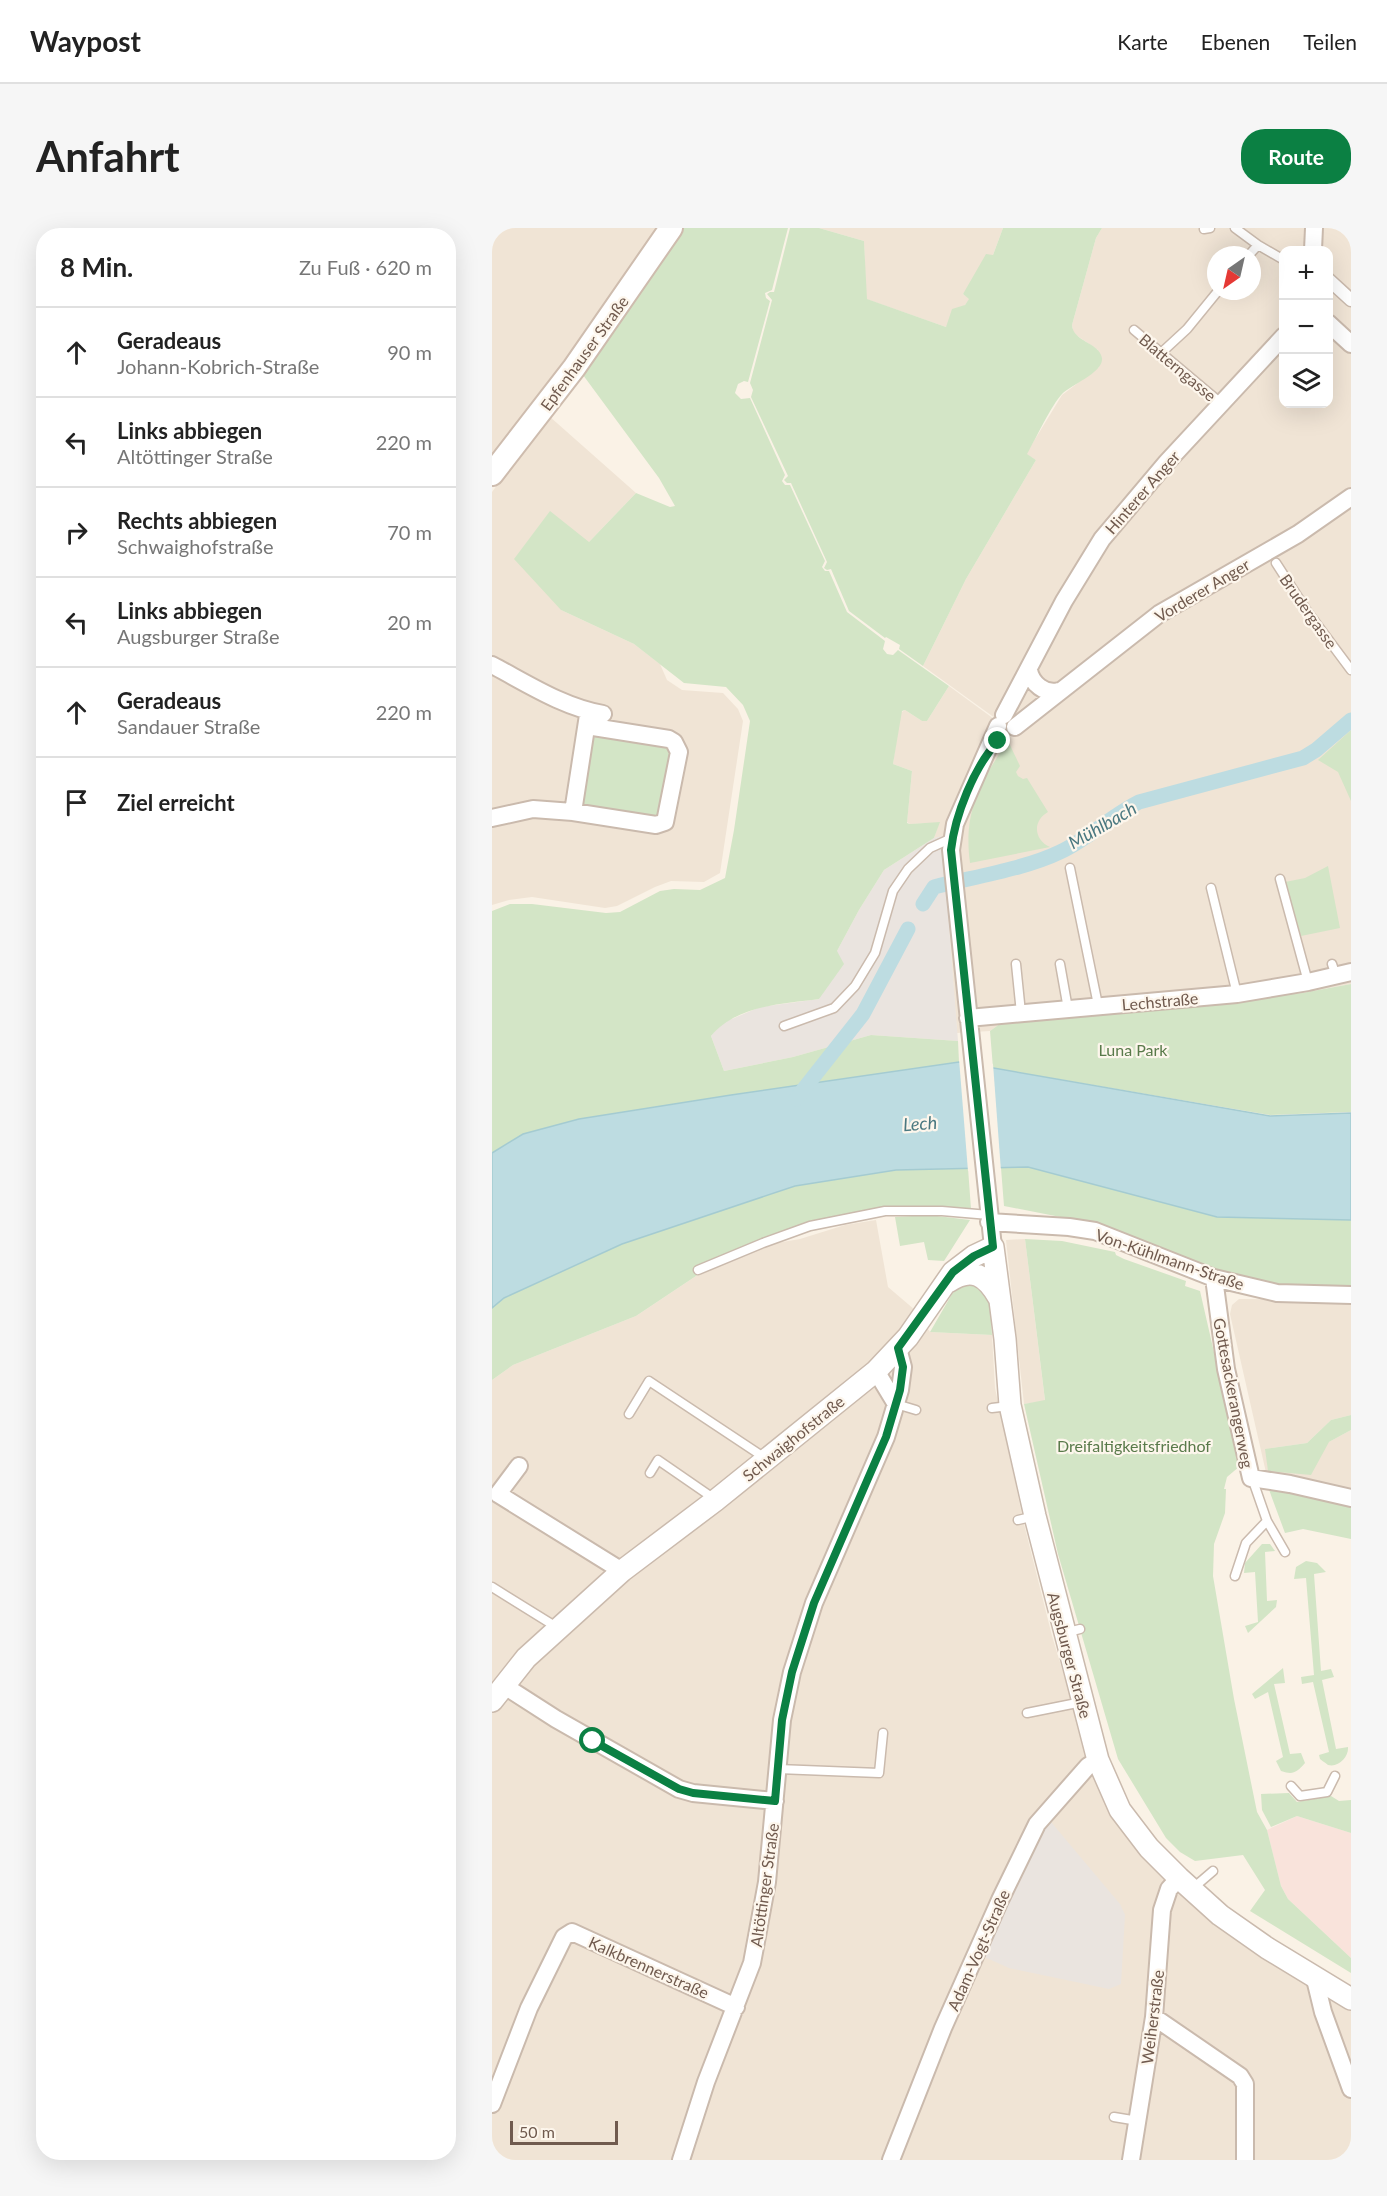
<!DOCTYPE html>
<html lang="de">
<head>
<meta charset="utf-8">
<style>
	body { margin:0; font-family:Lato,sans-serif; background:#f6f6f6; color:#222 }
	.controls { position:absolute; right:18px; top:18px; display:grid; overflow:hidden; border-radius:12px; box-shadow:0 6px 24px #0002 }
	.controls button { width:54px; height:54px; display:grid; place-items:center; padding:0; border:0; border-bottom:2px solid #e0e0e0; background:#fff; color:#222; font:30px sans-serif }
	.compass { position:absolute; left:715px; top:18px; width:54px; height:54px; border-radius:50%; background:#fff; box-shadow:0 6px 24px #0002; rotate:214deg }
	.scale { position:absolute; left:18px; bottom:15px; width:108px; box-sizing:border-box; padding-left:6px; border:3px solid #705a4e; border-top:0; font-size:16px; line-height:21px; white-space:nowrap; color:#705a4e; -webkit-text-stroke:4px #fdf6ec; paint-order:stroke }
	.stop { position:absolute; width:18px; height:18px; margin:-14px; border:4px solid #0b8043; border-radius:50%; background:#fff }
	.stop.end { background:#0b8043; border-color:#fff; box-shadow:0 2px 6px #0008 }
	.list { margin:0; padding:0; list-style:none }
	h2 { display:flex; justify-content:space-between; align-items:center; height:78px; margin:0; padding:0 24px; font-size:26px }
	h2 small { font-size:20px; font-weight:400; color:#767676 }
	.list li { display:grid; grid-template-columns:39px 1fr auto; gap:18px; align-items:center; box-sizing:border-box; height:90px; padding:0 24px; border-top:2px solid #e0e0e0 }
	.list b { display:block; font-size:22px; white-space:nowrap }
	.list p { margin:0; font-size:20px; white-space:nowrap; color:#767676 }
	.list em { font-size:20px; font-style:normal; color:#767676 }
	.icon { flex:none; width:33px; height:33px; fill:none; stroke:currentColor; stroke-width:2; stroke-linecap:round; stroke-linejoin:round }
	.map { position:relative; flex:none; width:859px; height:1932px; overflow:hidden; border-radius:24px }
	header { display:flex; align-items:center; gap:36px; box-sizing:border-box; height:84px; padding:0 30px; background:#fff; border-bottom:2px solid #e0e0e0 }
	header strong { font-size:28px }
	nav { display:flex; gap:33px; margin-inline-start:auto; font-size:21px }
	.intro { display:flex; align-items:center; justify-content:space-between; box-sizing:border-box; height:144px; padding:0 36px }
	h1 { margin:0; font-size:42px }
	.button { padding:15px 27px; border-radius:24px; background:#0b8043; color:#fff; font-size:21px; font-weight:700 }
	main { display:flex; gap:36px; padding:0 36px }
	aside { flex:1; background:#fff; border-radius:24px; box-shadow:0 6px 24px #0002 }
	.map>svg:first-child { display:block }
	.residential { fill:#f0e4d5; fill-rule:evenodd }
	.commercial { fill:#f9e3db }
	.industrial { fill:#eae4df }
	.green { fill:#d3e5c6 }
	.water { fill:#bddce1; stroke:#a4cbd1; stroke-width:1.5 }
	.pier { fill:#faf2e6 }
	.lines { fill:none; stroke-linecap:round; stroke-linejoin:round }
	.canal { stroke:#bddce1; stroke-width:15 }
	.service-casing { stroke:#cabaad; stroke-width:11 }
	.pedestrian-casing { stroke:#cabaad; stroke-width:15 }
	.minor-casing { stroke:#cabaad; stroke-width:20 }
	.tertiary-casing { stroke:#cabaad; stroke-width:24 }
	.secondary-casing { stroke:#cebcae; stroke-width:26 }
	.service { stroke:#fff; stroke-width:8 }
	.pedestrian { stroke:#fff; stroke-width:12 }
	.minor { stroke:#fff; stroke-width:16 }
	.tertiary { stroke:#fff; stroke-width:21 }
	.secondary { stroke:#fff; stroke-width:22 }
	.route { stroke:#0b8043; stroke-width:8 }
	.labels { text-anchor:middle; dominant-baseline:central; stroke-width:4.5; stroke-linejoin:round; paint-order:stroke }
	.street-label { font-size:16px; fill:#705a4e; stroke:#fdf6ec }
	.park-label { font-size:16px; fill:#597a4a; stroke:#fdf6ec }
	.water-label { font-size:18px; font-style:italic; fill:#4a7880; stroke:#fdf6ec }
</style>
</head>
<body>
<header>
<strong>Waypost</strong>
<nav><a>Karte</a><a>Ebenen</a><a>Teilen</a></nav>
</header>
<div class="intro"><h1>Anfahrt</h1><a class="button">Route</a></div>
<main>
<aside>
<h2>8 Min.<small>Zu Fuß · 620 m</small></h2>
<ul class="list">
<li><svg class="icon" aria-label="ahead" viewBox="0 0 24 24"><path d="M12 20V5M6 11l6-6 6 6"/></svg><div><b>Geradeaus</b><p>Johann-Kobrich-Straße</p></div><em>90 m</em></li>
<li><svg class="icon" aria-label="left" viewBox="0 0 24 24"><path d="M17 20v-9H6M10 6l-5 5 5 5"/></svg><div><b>Links abbiegen</b><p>Altöttinger Straße</p></div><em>220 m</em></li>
<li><svg class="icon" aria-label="right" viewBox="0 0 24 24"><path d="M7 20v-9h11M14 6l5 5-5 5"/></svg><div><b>Rechts abbiegen</b><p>Schwaighofstraße</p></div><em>70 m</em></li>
<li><svg class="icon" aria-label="left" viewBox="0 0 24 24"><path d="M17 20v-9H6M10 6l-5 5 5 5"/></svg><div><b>Links abbiegen</b><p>Augsburger Straße</p></div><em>20 m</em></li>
<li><svg class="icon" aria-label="ahead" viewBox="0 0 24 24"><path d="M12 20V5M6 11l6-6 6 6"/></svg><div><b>Geradeaus</b><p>Sandauer Straße</p></div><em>220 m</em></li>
<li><svg class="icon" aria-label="arrive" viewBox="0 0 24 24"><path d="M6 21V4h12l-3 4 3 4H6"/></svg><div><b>Ziel erreicht</b></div></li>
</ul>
</aside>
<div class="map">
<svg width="859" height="1932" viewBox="0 0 859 1932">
	<rect width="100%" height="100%" fill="#faf2e6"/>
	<path class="residential" d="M0,0h169l-169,238z
		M327,0h184l-10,27 -30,39 7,5 -24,28 -80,-28 -2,-58z
		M610,0h249v756l-49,9 -301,30 -11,8 -33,2 -15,-196 -8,1 5,-15 -29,1 -3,-2 5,-51 -19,-7 7,-51 5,-3 17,11h5l22,-35 45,33 1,-1 -72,-52 43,-87 70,-119 -10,-6 36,-59 37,-28 -1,-17 -22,-15 -3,-4 -1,-6 24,-87zM792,22h44v154h-44zM724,27h36v36h-36z
		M57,188l87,77 -47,49 -28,68 73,34 26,20 7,16 15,10 41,3 15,16 5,12 -23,152 -16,9 -33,-1 -16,6 -38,19 -12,2 -73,-11 -23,3 -17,5v-413z
		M384,992l12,67 27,23 15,22 62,3 3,53 29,136 28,112 38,125 45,84 216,163v152h-859v-780l21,-15 123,-49 66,-44 63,-27 35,-6 45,-14z
		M533,1011l20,162 -21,3 -18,-164z
		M747,1071l112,1v115l-20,5 -24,23 -42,6 64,-7 22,-12v66l-84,-19 -37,-163 2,-9z"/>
	<path class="commercial" d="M805,1588l54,17v125l-63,-59 -7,-13 -14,-56z"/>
	<path class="industrial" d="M450,608l16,205 -87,-6 -78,22 -69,14 -13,-35 9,-12 40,-17 59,-8 18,-48 22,-41 25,-40 50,-32z
		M554,1588l74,88 5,11 -4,69 -12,5 -100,-21 -27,-12z"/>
	<path class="green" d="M190,0h106l-16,62 -7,3 1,5 4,3 -22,81 -4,-1 -6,3 -3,9 6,6 9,-1 35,77 -3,6 3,4h5l35,76 -3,6 3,4h4l18,41 38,29 -2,8 4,5 6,1 5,-5 51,36 -22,35h-5l-17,-11 -3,1 -9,53 19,7 -5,52 3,1 30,-2 -6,16 -50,32 -25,40 -22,41 7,13 -25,35c-37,5 -82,6 -108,37l13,35 69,-14 78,-22 87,6 1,21 -228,33 -152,24 -56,15 -31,19v-242l18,-7h22l74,9 14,-1 40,-21 14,-2 26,1 25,-12 9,-48 16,-109 -7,-16 -17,-18 -42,-4 -50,-39 -73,-34 -47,-51 36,-48 39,31 47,-49 34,14 5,-1 -16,-28 -76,-103z
		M298,0h29l45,13 3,58 79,28 6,-18 13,-4 4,-6 -6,-5 23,-40 7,1 10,-27h99l-6,10 -24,87c1,17 27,17 30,33 2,14 -31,27 -40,36 -10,10 -27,46 -35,60l9,6 -70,119 -43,87 -24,-17 1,-4 -14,-8 -1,1 -36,-27 -18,-42 -4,1 -3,-2 3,-6 -36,-79h-4l-3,-3 4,-4 -37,-79 2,-7 -3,-7 22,-83 -5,-6 3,-2h4z
		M859,502v71l-13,-29 -20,-12z
		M105,507l66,10 5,3 3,9 -9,54 -5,7 -72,-12 -3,-4 8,-59z
		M516,513l12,25 -4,6 2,4 5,3 4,-1 21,34c-16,9 -14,28 2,35l-80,16c-7,-51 10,-81 38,-122z
		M836,638l12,62 -39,8 -16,-54 20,-4z
		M859,756v128l-81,3 -277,-47 -3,-37 11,-8 183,-20 118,-10z
		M536,939l189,50 134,3v69l-99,-5 -156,-60 -92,-18 -3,-38z
		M476,940l3,41 -93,-1 -70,15 -106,49 -66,44 -123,49 -21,15v-72l12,-10 118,-54 173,-58 101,-16z
		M437,987l41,5 -26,41 -16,-1 -4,-18 -24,4 -5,-29z
		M533,1011l37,2 53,11 1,3 8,4 62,22 -1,5 15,5 40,175 -13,11 -3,12h2l-1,24 -11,31 -1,32 21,123 23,113 10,18 14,56 7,13 63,59v15l-101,-62 15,-21 -22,-35 -48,6 -15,-9 -14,-14 -48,-79 -60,-205 -34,-150 21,-4z
		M474,1049l23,13 3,45 -62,-3 22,-38z
		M859,1187v15l-22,12 -18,33 -43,-4 -3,-22 42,-6 24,-23z
		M776,1259l83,19v33l-48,-10 -18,4z
		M770,1316h8l5,7 -10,1 2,49 10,-1 -1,7 -28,26 -3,-7 13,-4 -3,-50 -11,1 1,-10z
		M814,1333l11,2 9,9 -12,2 7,97 10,-2 3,8 -12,3 14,69 12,-2c1,9 -9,21 -20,18 0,0 -8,-6 -8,-6l-1,-4 10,-3 -16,-70 -11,2 -1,-7 13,-2 -8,-97 -12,1 2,-12z
		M791,1440l2,15 -11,1 16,70 11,-1 4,10c-9,10 -12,12 -24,8l-5,-10 7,-4 -15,-65 -13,7 -3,-5z
		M797,1565l8,9 34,-6 8,5 12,-1v33l-54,-17 -26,11 -9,-17 -1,-16z"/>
	<path class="water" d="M467,834l311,54 81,-3v107l-134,-3 -189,-50 -132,3 -101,16 -173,58 -118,54 -12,10v-155l31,-19 56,-15 152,-24z"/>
	<path class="pier" d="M467,831l34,5 8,107h-33z"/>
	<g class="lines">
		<path class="canal" d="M431,676l11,-17c39,-10 91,-18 126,-35 28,-13 51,-36 79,-50l164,-44 13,-8 35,-30
			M304,871l67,-85 45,-85"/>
		<defs>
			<path id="service" d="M743,0l23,17 26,15
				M712,1l6,-1
				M757,27l9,-10
				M642,102l88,74
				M669,125l26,-24 31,-38
				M784,335l31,48 44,59
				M578,640l28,137
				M788,651l28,103
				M719,660l26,106
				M524,736l5,49
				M568,736l8,45
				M840,736l4,12
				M292,798l50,-18 21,-22 20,-33 18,-62 15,-22 22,-21 22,-10
				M206,1042l65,-27 47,-17 75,-15h57l47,4
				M404,1176l20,6
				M500,1180l17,-2
				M137,1186l20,-33 116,77
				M158,1245l8,-13 58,40
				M760,1250l15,43 18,31
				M526,1292l17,-4
				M743,1348l11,-33 21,-22
				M0,1359l66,41
				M572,1405l16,-4
				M535,1485l55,-11
				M286,1541l101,4 4,-40
				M799,1558l9,10 27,-4 8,-16
				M700,1661l21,-18
				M622,1889l24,4"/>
			<path id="pedestrian" d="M836,51l23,21"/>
			<path id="minor" d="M821,22l1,-22
				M836,95l23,21
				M0,437c36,19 71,42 111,49
				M537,442c2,13 16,25 30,21
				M512,487l60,-114 38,-62 65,-77 117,-126
				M523,499l144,-113 139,-80 53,-37
				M81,584l15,-97
				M0,590l41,-9 40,3 83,13 9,-3 14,-70 -5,-10 -5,-3 -82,-13
				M476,790l269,-24 71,-12 43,-10
				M497,994l80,5 26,4 119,47 63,15 74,2
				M501,1019l-42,-397 4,-26 43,-98
				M722,1050l12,91 25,109 39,6 61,14
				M384,1143l20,33
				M27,1238l-21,28 124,77
				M11,1457l53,34 123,70 14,4 82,8
				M822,1747l9,37 28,77
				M662,1789l86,59 5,8v76
				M0,1876l37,-96 35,-71 8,-5 164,75
				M189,1932l25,-78 46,-119 15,-81 15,-162 10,-48 22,-69 72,-166 14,-47 3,-23 -5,-19
				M399,1932l52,-132 57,-128 37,-76 51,-58 10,-6
				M639,1932l23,-143 8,-107 7,-21 10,-11"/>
			<path id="tertiary" d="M456,1054c24,-16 38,-7 51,16
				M0,1473l34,-43 96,-87 94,-71 160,-129 32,-34 45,-65 21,-16 19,-9 12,92 5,66 25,111 63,244 22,50 29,38 30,30 41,37 47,33 84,51"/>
			<path id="secondary" d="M0,246l82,-106 97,-140"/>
		</defs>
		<use href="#service" class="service-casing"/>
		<use href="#pedestrian" class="pedestrian-casing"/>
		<use href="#minor" class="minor-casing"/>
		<use href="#tertiary" class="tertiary-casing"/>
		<use href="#secondary" class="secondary-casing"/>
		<use href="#service" class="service"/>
		<use href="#pedestrian" class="pedestrian"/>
		<use href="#minor" class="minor"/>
		<use href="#tertiary" class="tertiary"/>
		<use href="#secondary" class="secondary"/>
	</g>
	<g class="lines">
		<path class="route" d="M101,1513l86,48 14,4 82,8 7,-81 10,-48 22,-69 72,-166 14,-47 3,-23 -5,-19 55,-76 21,-16 19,-9 -42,-397c4,-35 23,-83 47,-109"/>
	</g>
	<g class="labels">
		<g class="street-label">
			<text transform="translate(92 125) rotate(-54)">Epfenhauser Straße</text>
			<text transform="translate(686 139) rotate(40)">Blatterngasse</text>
			<text transform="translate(650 264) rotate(-49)">Hinterer Anger</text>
			<text transform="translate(710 362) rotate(-31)">Vorderer Anger</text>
			<text transform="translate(817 383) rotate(55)">Brudergasse</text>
			<text transform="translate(668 773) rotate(-5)">Lechstraße</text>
			<text transform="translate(678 1031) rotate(19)">Von-Kühlmann-Straße</text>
			<text transform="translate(742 1165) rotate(79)">Gottesackerangerweg</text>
			<text transform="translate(301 1210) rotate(-39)">Schwaighofstraße</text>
			<text transform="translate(578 1427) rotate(75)">Augsburger Straße</text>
			<text transform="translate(272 1657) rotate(-82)">Altöttinger Straße</text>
			<text transform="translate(486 1722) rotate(-66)">Adam-Vogt-Straße</text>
			<text transform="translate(157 1739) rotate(24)">Kalkbrennerstraße</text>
			<text transform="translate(660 1789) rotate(-83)">Weiherstraße</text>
		</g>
		<g class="park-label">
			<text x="641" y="821">Luna Park</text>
			<text x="642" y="1217">Dreifaltigkeitsfriedhof</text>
		</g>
		<g class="water-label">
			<text transform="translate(610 597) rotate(-30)">Mühlbach</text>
			<text transform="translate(428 895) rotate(-4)">Lech</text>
		</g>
	</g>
</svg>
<div class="controls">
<button>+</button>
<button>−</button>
<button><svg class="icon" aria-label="layers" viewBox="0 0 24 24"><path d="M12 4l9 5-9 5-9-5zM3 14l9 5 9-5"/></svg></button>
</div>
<svg class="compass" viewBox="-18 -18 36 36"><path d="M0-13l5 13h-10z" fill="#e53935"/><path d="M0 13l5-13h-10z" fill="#767676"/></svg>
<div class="scale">50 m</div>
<div class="stop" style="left:101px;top:1513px"></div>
<div class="stop end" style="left:506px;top:513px"></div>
</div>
</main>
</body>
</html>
